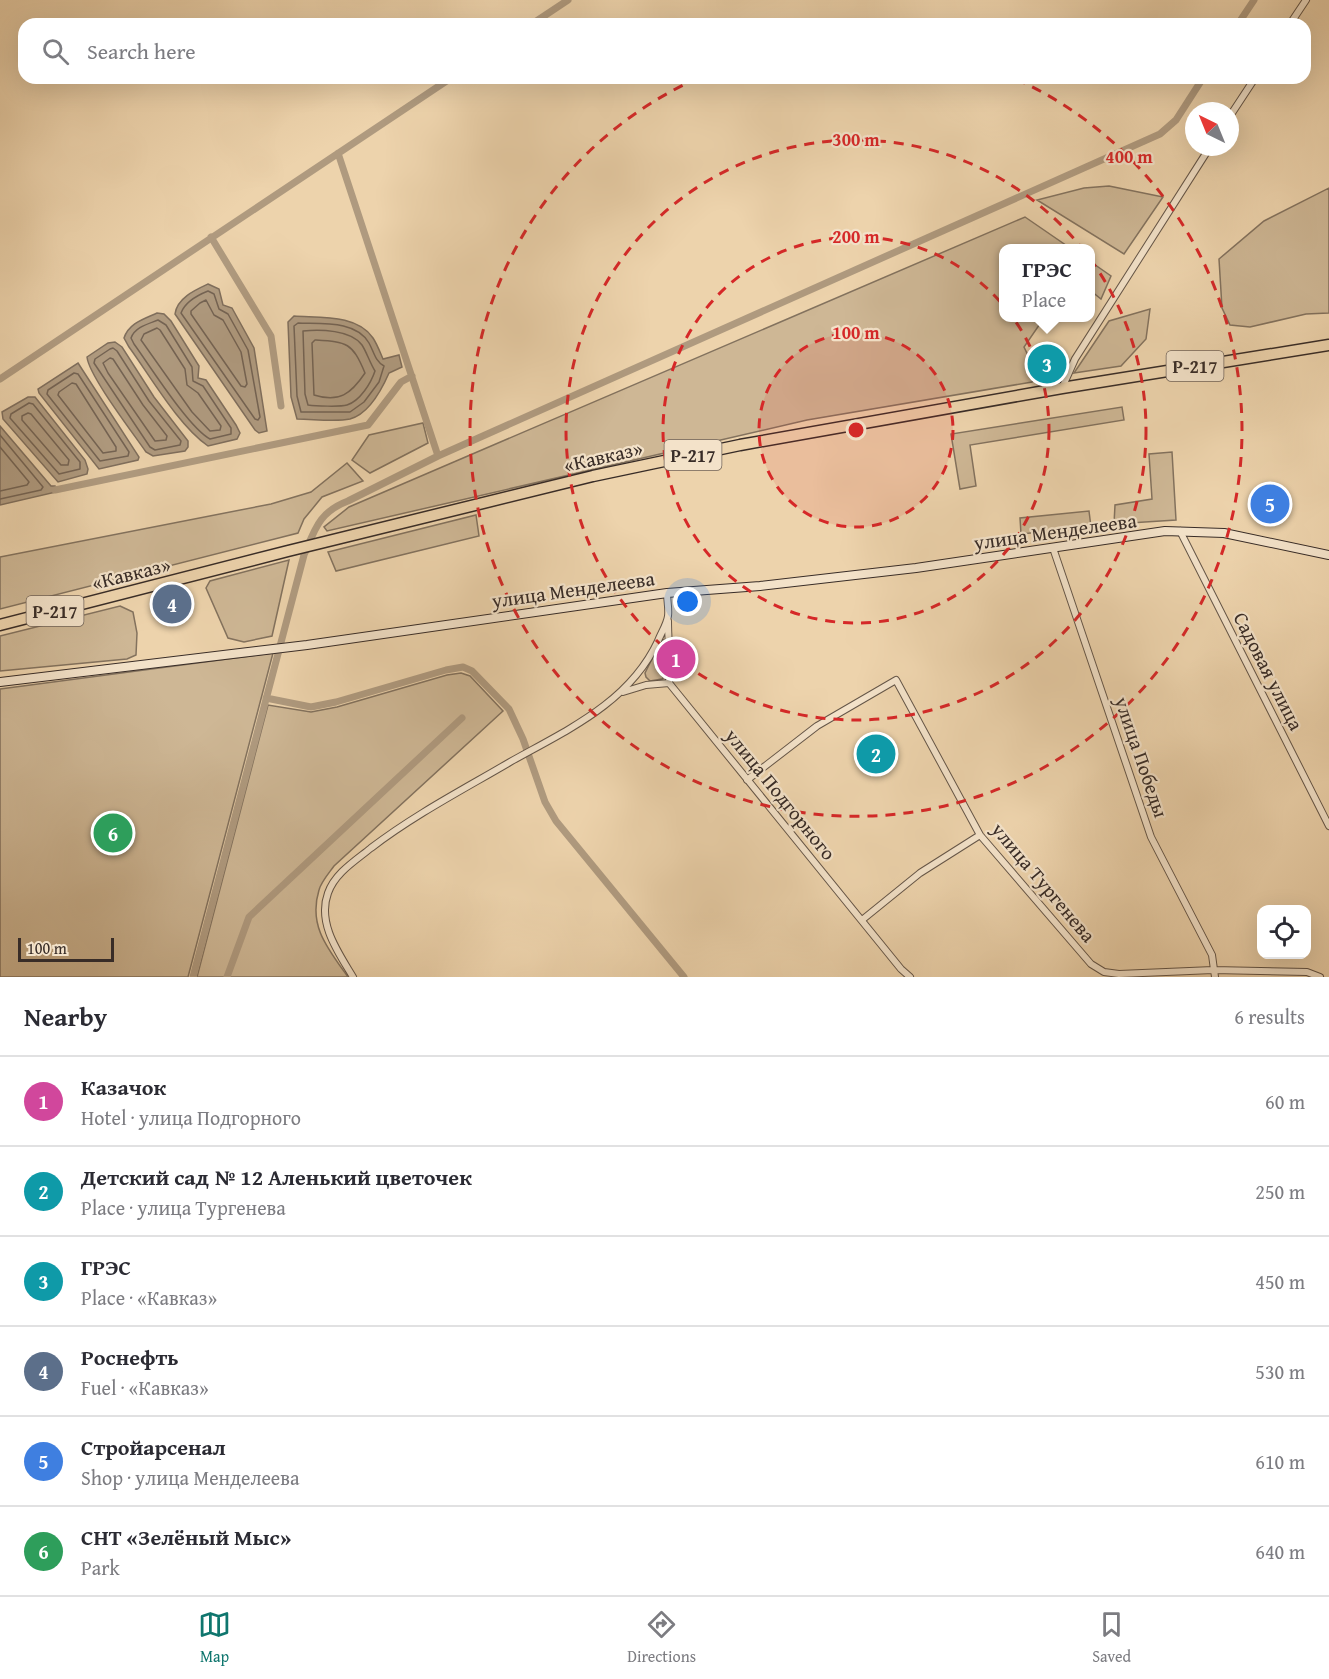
<!DOCTYPE html>
<html lang="en">
<head>
<meta charset="utf-8">
<style>
	body { margin:0; font-family:"Gentium Book Plus",serif; background:#f7f7f7; color:#2b2b33 }
	.controls { position:absolute; right:18px; bottom:18px; display:grid; overflow:hidden; border-radius:12px; box-shadow:0 6px 24px #0002 }
	.controls button { width:54px; height:54px; display:grid; place-items:center; padding:0; border:0; border-bottom:2px solid #e1e1e2; background:#fff; color:#2b2b33; font:30px sans-serif }
	.compass { position:absolute; left:1185px; top:102px; width:54px; height:54px; border-radius:50%; background:#fff; box-shadow:0 6px 24px #0002; rotate:317deg }
	.scale { position:absolute; left:18px; bottom:15px; width:96px; box-sizing:border-box; padding-left:6px; border:3px solid #382c27; border-top:0; font-size:16px; line-height:21px; white-space:nowrap; color:#382c27; -webkit-text-stroke:4px #f3e2c9; paint-order:stroke }
	.you { position:absolute; left:688px; top:602px; width:21px; height:21px; margin:-15px; border:4px solid #fff; border-radius:50%; background:#1a73e8; box-shadow:0 0 0 9px #1a73e833 }
	.badge { display:grid; place-items:center; width:39px; height:39px; border-radius:50%; background:#0f766e; color:#fff; font-size:20px; font-weight:700 }
	.pin { position:absolute; translate:-50% -50%; border:3px solid #fff; box-shadow:0 2px 6px #0006 }
	.popup { position:absolute; left:999px; top:244px; width:96px; height:78px; box-sizing:border-box; display:grid; place-content:center; border-radius:12px; background:#fff; filter:drop-shadow(0 2px 4px #0005); font-size:20px; white-space:nowrap; color:#7c7c81 }
	.popup b { font-size:22px; color:#2b2b33 }
	.popup::after { content:''; position:absolute; left:50%; top:100%; margin-left:-12px; border:12px solid transparent; border-top-color:#fff }
	.list { margin:0; padding:0; list-style:none }
	h2 { display:flex; justify-content:space-between; align-items:center; height:78px; margin:0; padding:0 24px; font-size:26px }
	h2 small { font-size:20px; font-weight:400; color:#7c7c81 }
	.list li { display:grid; grid-template-columns:39px 1fr auto; gap:18px; align-items:center; box-sizing:border-box; height:90px; padding:0 24px; border-top:2px solid #e1e1e2 }
	.list b { display:block; font-size:22px; white-space:nowrap }
	.list p { margin:0; font-size:20px; white-space:nowrap; color:#7c7c81 }
	.list em { font-size:20px; font-style:normal; color:#7c7c81 }
	.icon { flex:none; width:33px; height:33px; fill:none; stroke:currentColor; stroke-width:2; stroke-linecap:round; stroke-linejoin:round }
	.map { position:relative; flex:none; width:1329px; height:977px; overflow:hidden }
	.search { position:absolute; background:#fff; box-shadow:0 6px 24px #0002; left:18px; right:18px; top:18px; height:66px; display:flex; align-items:center; gap:15px; box-sizing:border-box; padding:0 21px; border-radius:18px; color:#7c7c81; font-size:22px }
	.sheet { height:618px; background:#fff }
	nav { display:flex; justify-content:space-around; align-items:center; box-sizing:border-box; height:84px; border-top:2px solid #e1e1e2; background:#fff; font-size:16px; color:#7c7c81 }
	nav a { display:grid; justify-items:center; gap:3px }
	nav .on { color:#0f766e }
	.map>svg:first-child { display:block }
	.green { fill:#ceb795; stroke:#83725e; stroke-width:1.5 }
	.water { fill:#af9a7f; stroke:#7f6e5c; stroke-width:1.5 }
	.lines { fill:none; stroke-linecap:round; stroke-linejoin:round }
	.shore { stroke:#746353; stroke-width:1.5 }
	.canal { stroke:#af9a7f; stroke-width:7 }
	.street-casing { stroke:#655648; stroke-width:8 }
	.secondary-casing { stroke:#382c27; stroke-width:10 }
	.highway-casing { stroke:#382c27; stroke-width:13 }
	.street { stroke:#f3e2c9; stroke-width:6 }
	.secondary { stroke:#f3e2c9; stroke-width:8 }
	.highway { stroke:#edd3ac; stroke-width:10 }
	.ring { fill:none; stroke:#d62828; stroke-width:3; stroke-dasharray:10 8 }
	.labels { text-anchor:middle; dominant-baseline:central; stroke-width:4.5; stroke-linejoin:round; paint-order:stroke }
	.shield { fill:#f3e2c9; stroke:#706358; stroke-width:1.5 }
	.shield-label { font-size:18px; font-weight:bold; fill:#382c27 }
	.street-label { font-size:20px; fill:#382c27; stroke:#f3e2c9 }
	.centre { fill:#d62828; stroke:#f3e2c9; stroke-width:3 }
	.ring-label { font-size:18px; text-anchor:middle; font-weight:bold; fill:#d62828; stroke:#f3e2c9; stroke-width:4.5; stroke-linejoin:round; paint-order:stroke }
</style>
</head>
<body>
<div class="map">
<svg width="1329" height="977" viewBox="0 0 1329 977">
	<rect width="100%" height="100%" fill="#edd3ac"/>
	<filter id="stains"><feTurbulence type="fractalNoise" baseFrequency=".00333" numOctaves="4"/><feColorMatrix values="0 0 0 0 .2 0 0 0 0 .09 0 0 0 0 .02 0 0 0 .5 -.17"/></filter>
	<radialGradient id="worn" r=".72"><stop offset=".6" stop-color="#630" stop-opacity="0"/><stop offset="1" stop-color="#630" stop-opacity=".3"/></radialGradient>
	<path class="green" d="M1109,186l54,11 -39,57 -87,-54 47,-12z
		M1329,188v125l-23,1 -56,13 -20,-2 -8,-17 -3,-49 45,-38z
		M1025,217l45,31h-66v70h40l-20,29 13,27 -5,8 -225,38 -480,111 -3,-4 25,-20z
		M1091,262l20,14 -10,23 -10,-8z
		M1150,309l-4,30 -25,27 -47,7 35,-52z
		M1122,407l2,13 -154,25 6,41 -16,3 -9,-55z
		M423,423l5,20 -58,30 -18,-13 17,-25z
		M1172,452l4,68 -62,4 1,-19 37,-6 -3,-45z
		M347,463l16,18 -41,16 -18,22 -6,14 -298,76v-52l271,-53 40,-12z
		M1089,511l2,16 -70,7 -1,-16z
		M476,515l3,21 -143,35 -8,-19z
		M289,560l-17,76 -28,6 -16,-4 -22,-50 4,-7z
		M120,606l13,6 4,21 -1,22 -9,4 -127,12v-35z
		M662,639l2,1 2,35 -4,4 -12,2 -4,-4 -1,-4z
		M273,653l-85,324h-188v-288z
		M461,673l9,3 33,35 -169,155c-5,7 -13,16 -15,24 -11,36 9,59 29,87h-151l71,-272 43,7 26,-5 110,-32z"/>
	<path class="water" d="M208,284l11,5 4,16 9,3 22,40 13,83 -8,2 -4,-3 -80,-116c2,-16 20,-24 33,-30z
		M157,313l7,1 7,7 28,45 -1,12 8,2 30,45 4,8 -3,6 -29,7c-30,-21 -57,-69 -79,-99l-5,-9c5,-15 20,-19 33,-25z
		M294,316c25,2 63,-2 79,22 4,6 7,14 10,21l16,-4 3,12 -13,6c-7,16 -20,41 -39,46 -15,3 -37,0 -53,0l-6,-22 -3,-75z
		M115,342l7,5 32,50 34,44v6l-3,4 -32,5 -7,-4c-13,-19 -57,-76 -59,-95l21,-14z
		M78,363l61,94 -1,3 -39,9 -60,-76 -1,-4z
		M28,397h7l50,63 3,9 -1,5 -29,8 -55,-63 -1,-7z
		M0,426l51,60h4l1,6 -56,13z"/>
	<g class="lines">
		<path class="shore" d="M208,291l6,3 5,15 9,5 20,36 12,67 -2,3 -3,-1 -74,-106c4,-11 17,-18 27,-22z
			M206,300l8,15 9,5 18,32 6,32 -2,3 -4,-1 -50,-72v-3l9,-8z
			M158,320l8,5 26,42 1,14 10,5 28,42v6l-21,5c-21,-11 -60,-73 -76,-95l-3,-6c4,-11 17,-14 27,-18z
			M298,323c23,1 58,-3 71,20 5,9 6,18 15,23l-5,16 -15,20 -14,10h-49l-4,-16 -3,-70z
			M157,328l3,2 25,39 2,16 11,8 23,33 -1,4 -10,1 -18,-19 -51,-72 3,-6z
			M303,331c17,-2 48,-1 59,14 5,8 8,18 13,26 -4,12 -15,30 -28,34 -7,2 -32,1 -39,0l-3,-11z
			M315,340c32,2 37,2 50,33 -14,21 -26,30 -51,22l-2,-52z
			M110,349l3,-1 4,3 32,50 32,40 -1,4 -25,5 -5,-3 -56,-84 1,-4z
			M110,358l3,1 30,46 24,31 -1,4 -11,1 -47,-68 -5,-10z
			M74,373l4,1 51,78 -1,4 -28,5 -53,-67 1,-4z
			M72,383l4,1 40,63v4l-13,2 -45,-58 1,-3z
			M29,403l4,1 47,58v7l-21,5 -49,-56 1,-4z
			M28,413l3,1 38,46 -1,5h-7l-39,-45v-4z
			M0,435l43,52 -2,3 -41,9
			M0,447l29,35 -2,3 -27,6"/>
		<path class="canal" d="M532,24l36,-24
			M1238,24l16,-24
			M338,153l100,303
			M211,237l60,99 10,70
			M0,379l451,-301
			M55,490l313,-65 33,-43 11,-6
			M266,698l45,9 25,-5 110,-32 17,-3 9,4 37,38 14,30 22,63 11,19 128,156
			M193,977l111,-422c11,-26 15,-43 44,-54l90,-45 722,-322 16,-14 27,-42
			M227,977l22,-60 213,-199"/>
		<defs>
			<path id="street" d="M1290,24l16,-24
				M1230,116l25,-38
				M1062,388l13,-29 135,-212
				M1180,531l149,295
				M1053,548l98,289 61,118 3,22
				M668,621c0,21 3,41 1,62l232,286 9,8
				M623,692l23,-7 23,-2
				M747,780l70,-54 79,-46 84,155 111,129 13,8 15,2 94,-4 94,2 13,5
				M862,920l58,-47 60,-38
				M353,977c-15,-25 -36,-54 -25,-84 7,-20 27,-32 43,-45 43,-33 93,-59 139,-86 57,-32 119,-59 148,-121 3,-8 9,-17 10,-25 1,-7 -1,-16 -1,-23"/>
			<path id="secondary" d="M0,682l307,-37 360,-52 93,-7 156,-18 249,-37 59,2 105,22"/>
			<path id="highway" d="M0,625l288,-74 305,-75 147,-31 322,-57 267,-43"/>
		</defs>
		<use href="#street" class="street-casing"/>
		<use href="#secondary" class="secondary-casing"/>
		<use href="#highway" class="highway-casing"/>
		<use href="#street" class="street"/>
		<use href="#secondary" class="secondary"/>
		<use href="#highway" class="highway"/>
	</g>
	<circle cx="856" cy="430" r="97" fill="#d62828" fill-opacity=".12"/>
	<g class="ring">
		<circle cx="856" cy="430" r="97"/>
		<circle cx="856" cy="430" r="193"/>
		<circle cx="856" cy="430" r="290"/>
		<path d="M1016 79A386 386 0 1 1 696 79"/>
	</g>
	<g class="labels">
		<g class="shield">
			<rect x="1166.5" y="351" width="57" height="30" rx="4.5"/>
			<rect x="664.5" y="440" width="57" height="30" rx="4.5"/>
			<rect x="26.5" y="596" width="57" height="30" rx="4.5"/>
		</g>
		<g class="shield-label">
			<text x="1195" y="366">Р-217</text>
			<text x="693" y="455">Р-217</text>
			<text x="55" y="611">Р-217</text>
		</g>
		<g class="street-label">
			<text transform="translate(603 456) rotate(-13)">«Кавказ»</text>
			<text transform="translate(1055 531) rotate(-8)">улица Менделеева</text>
			<text transform="translate(131 573) rotate(-14)">«Кавказ»</text>
			<text transform="translate(573 589) rotate(-8)">улица Менделеева</text>
			<text transform="translate(1269 671) rotate(63)">Садовая улица</text>
			<text transform="translate(1142 757) rotate(71)">улица Победы</text>
			<text transform="translate(781 794) rotate(51)">улица Подгорного</text>
			<text transform="translate(1044 882) rotate(50)">улица Тургенева</text>
		</g>
	</g>
	<circle cx="856" cy="430" r="9" class="centre"/>
	<g class="ring-label">
		<text x="856" y="146">300 m</text>
		<text x="1129" y="163">400 m</text>
		<text x="856" y="243">200 m</text>
		<text x="856" y="339">100 m</text>
	</g>
	<rect width="100%" height="100%" filter="url(#stains)"/>
	<rect width="100%" height="100%" fill="url(#worn)"/>
</svg>
<div class="controls">
<button><svg class="icon" aria-label="locate" viewBox="0 0 24 24"><circle cx="12" cy="12" r="6"/><path d="M12 2v4M12 18v4M2 12h4M18 12h4"/></svg></button>
</div>
<svg class="compass" viewBox="-18 -18 36 36"><path d="M0-13l5 13h-10z" fill="#e53935"/><path d="M0 13l5-13h-10z" fill="#7c7c81"/></svg>
<div class="scale">100 m</div>
<div class="you"></div>
<div class="pin badge" style="left:676px;top:659px;background:#d1479c">1</div>
<div class="pin badge" style="left:876px;top:754px;background:#0f9aa8">2</div>
<div class="pin badge" style="left:1047px;top:364px;background:#0f9aa8">3</div>
<div class="popup"><b>ГРЭС</b>Place</div>
<div class="pin badge" style="left:172px;top:604px;background:#5c6f8a">4</div>
<div class="pin badge" style="left:1270px;top:504px;background:#3f7fe0">5</div>
<div class="pin badge" style="left:113px;top:833px;background:#2e9e5b">6</div>
<div class="search"><svg class="icon" aria-label="search" viewBox="0 0 24 24"><circle cx="10" cy="10" r="6"/><path d="M15 15l6 6"/></svg>Search here</div>
</div>
<section class="sheet">
<h2>Nearby<small>6 results</small></h2>
<ul class="list">
<li><span class="badge" style="background:#d1479c">1</span><div><b>Казачок</b><p>Hotel · улица Подгорного</p></div><em>60 m</em></li>
<li><span class="badge" style="background:#0f9aa8">2</span><div><b>Детский сад № 12 Аленький цветочек</b><p>Place · улица Тургенева</p></div><em>250 m</em></li>
<li><span class="badge" style="background:#0f9aa8">3</span><div><b>ГРЭС</b><p>Place · «Кавказ»</p></div><em>450 m</em></li>
<li><span class="badge" style="background:#5c6f8a">4</span><div><b>Роснефть</b><p>Fuel · «Кавказ»</p></div><em>530 m</em></li>
<li><span class="badge" style="background:#3f7fe0">5</span><div><b>Стройарсенал</b><p>Shop · улица Менделеева</p></div><em>610 m</em></li>
<li><span class="badge" style="background:#2e9e5b">6</span><div><b>СНТ «Зелёный Мыс»</b><p>Park</p></div><em>640 m</em></li>
</ul>
</section>
<nav>
<a class="on"><svg class="icon" aria-label="map" viewBox="0 0 24 24"><path d="M3 6l6-2 6 2 6-2v14l-6 2-6-2-6 2zM9 4v14M15 6v14"/></svg>Map</a>
<a><svg class="icon" aria-label="directions" viewBox="0 0 24 24"><path d="M12 3l9 9-9 9-9-9zM9 14v-3h6M13 9l2 2-2 2"/></svg>Directions</a>
<a><svg class="icon" aria-label="saved" viewBox="0 0 24 24"><path d="M7 4h10v16l-5-4-5 4z"/></svg>Saved</a>
</nav>
</body>
</html>
